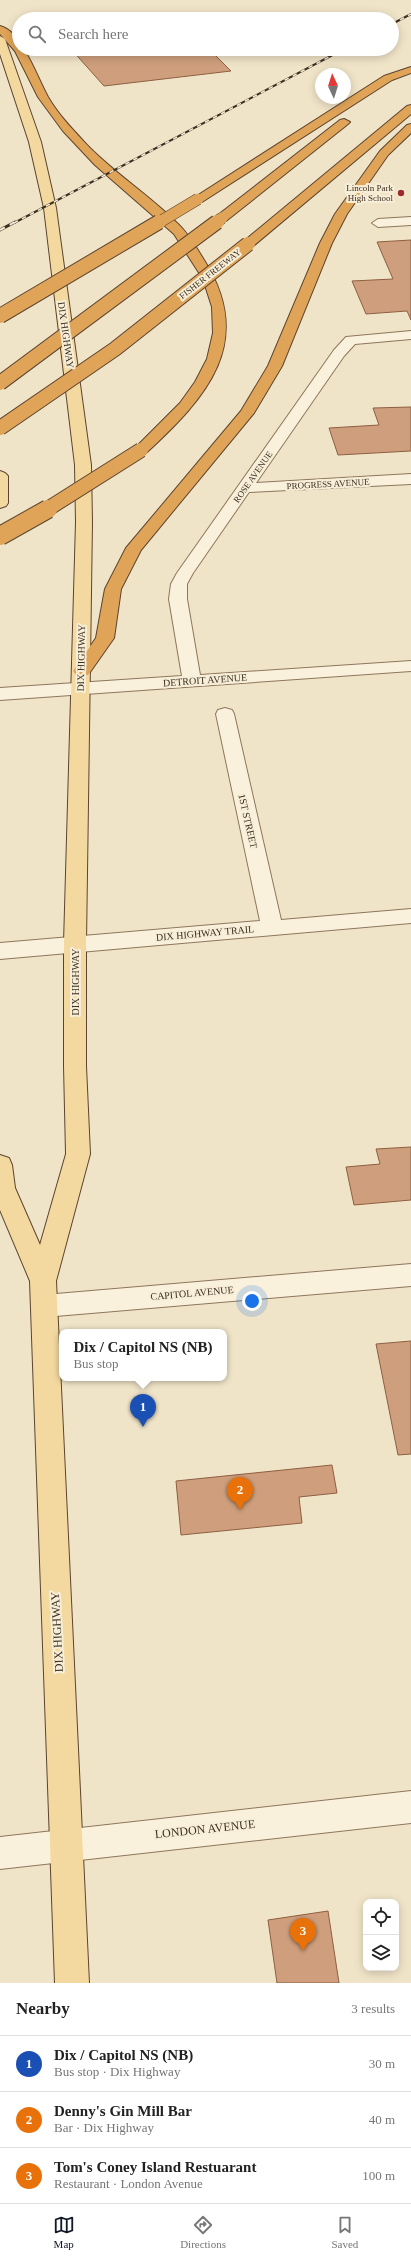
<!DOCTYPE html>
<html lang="en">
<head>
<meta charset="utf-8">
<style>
	body { margin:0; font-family:Georgia,serif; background:#f6f6f6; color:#222 }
	.controls { position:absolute; right:12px; bottom:12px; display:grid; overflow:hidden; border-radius:8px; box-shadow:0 2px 10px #0003 }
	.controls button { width:36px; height:36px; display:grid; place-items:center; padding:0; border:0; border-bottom:1px solid #e0e0e0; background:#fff; color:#222; font:20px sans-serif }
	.compass { position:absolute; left:315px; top:68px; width:36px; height:36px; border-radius:50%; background:#fff; box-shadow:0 2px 10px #0003; rotate:356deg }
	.you { position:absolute; left:252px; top:1301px; width:14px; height:14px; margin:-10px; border:3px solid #fff; border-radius:50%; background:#1a73e8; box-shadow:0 0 0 6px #1a73e833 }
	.badge { display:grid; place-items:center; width:26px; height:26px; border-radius:50%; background:#111827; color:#fff; font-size:13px; font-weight:700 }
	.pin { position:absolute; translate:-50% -33px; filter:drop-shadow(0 1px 2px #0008) }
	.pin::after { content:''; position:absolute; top:21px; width:14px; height:12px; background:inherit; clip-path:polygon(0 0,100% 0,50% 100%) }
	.popup { position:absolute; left:59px; top:1329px; width:168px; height:52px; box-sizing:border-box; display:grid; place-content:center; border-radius:8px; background:#fff; filter:drop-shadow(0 1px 3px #0005); font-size:13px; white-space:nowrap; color:#767676 }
	.popup b { font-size:15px; color:#222 }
	.popup::after { content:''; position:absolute; left:50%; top:100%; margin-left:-8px; border:8px solid transparent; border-top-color:#fff }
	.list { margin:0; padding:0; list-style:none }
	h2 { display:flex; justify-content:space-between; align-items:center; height:52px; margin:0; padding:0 16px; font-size:17px }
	h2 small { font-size:13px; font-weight:400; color:#767676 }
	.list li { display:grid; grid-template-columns:26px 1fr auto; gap:12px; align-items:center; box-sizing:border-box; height:56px; padding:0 16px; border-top:1px solid #e0e0e0 }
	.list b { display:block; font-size:15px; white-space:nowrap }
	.list p { margin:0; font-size:13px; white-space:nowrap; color:#767676 }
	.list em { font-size:13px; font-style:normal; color:#767676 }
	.icon { flex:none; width:22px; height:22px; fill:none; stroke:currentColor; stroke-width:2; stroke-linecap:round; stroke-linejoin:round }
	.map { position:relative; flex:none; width:411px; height:1983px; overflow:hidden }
	.search { position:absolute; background:#fff; box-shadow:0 2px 10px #0003; left:12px; right:12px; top:12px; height:44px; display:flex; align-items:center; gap:10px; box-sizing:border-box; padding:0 14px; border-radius:22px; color:#767676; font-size:15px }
	.sheet { height:220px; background:#fff }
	nav { display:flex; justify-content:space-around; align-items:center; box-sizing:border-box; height:56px; border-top:1px solid #e0e0e0; background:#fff; font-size:11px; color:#767676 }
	nav a { display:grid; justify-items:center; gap:2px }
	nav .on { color:#111827 }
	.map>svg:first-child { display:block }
	.building { fill:#cf9f7d; stroke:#8d5f41 }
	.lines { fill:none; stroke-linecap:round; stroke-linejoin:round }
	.minor-casing { stroke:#8d765c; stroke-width:2 }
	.major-casing { stroke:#5b4430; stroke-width:2 }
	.highway-casing { stroke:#5b4430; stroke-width:2 }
	.minor { fill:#faf1dc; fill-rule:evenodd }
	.major { fill:#f3d9a0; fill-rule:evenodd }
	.highway { fill:#e0a458; fill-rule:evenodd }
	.rail-far1-casing { stroke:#3d2e20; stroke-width:2 }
	.rail-casing { stroke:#3d2e20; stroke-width:3 }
	.rail-far1 { stroke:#f7eed8; stroke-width:1.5; stroke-dasharray:4.5; stroke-linecap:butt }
	.rail { stroke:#f7eed8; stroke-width:2; stroke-dasharray:5.5; stroke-linecap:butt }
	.highway-bridge-far2-casing { stroke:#5b4430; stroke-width:12; stroke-linecap:butt }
	.highway-bridge-far1-casing { stroke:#5b4430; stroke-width:16; stroke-linecap:butt }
	.highway-bridge-casing { stroke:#5b4430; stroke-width:20; stroke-linecap:butt }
	.highway-bridge-far2 { stroke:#e0a458; stroke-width:11 }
	.highway-bridge-far1 { stroke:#e0a458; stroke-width:14 }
	.highway-bridge { stroke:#e0a458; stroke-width:18 }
	.poi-dot { fill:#9e2a2b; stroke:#f7eed8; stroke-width:1.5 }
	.labels { text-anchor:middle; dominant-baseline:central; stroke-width:4; stroke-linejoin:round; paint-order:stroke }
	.far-poi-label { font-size:9px; fill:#3d2e20; stroke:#f7eed8; text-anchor:end }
	.far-street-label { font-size:9px; fill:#3d2e20; stroke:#f7eed8 }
	.street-label { font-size:10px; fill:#3d2e20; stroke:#f7eed8 }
	.near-street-label { font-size:12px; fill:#3d2e20; stroke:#f7eed8 }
</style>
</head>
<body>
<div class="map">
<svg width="411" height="1983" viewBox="0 0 411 1983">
	<rect width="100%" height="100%" fill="#f0e4c8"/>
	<path class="building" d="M71,49h138l22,22 -127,15z
		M411,240v80l-4,-9 -41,3 -14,-33 41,-2 -16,-37z
		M411,407v44l-73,4 -9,-27 50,-3 -6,-17z
		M411,1147v53l-57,5 -8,-38 34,-3 -4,-15z
		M411,1341v113l-13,1 -22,-111z
		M332,1465l5,28 -38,4 3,26 -121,12 -5,-54z
		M328,1911l11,72h-62l-9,-63z"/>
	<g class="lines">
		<defs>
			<path id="minor" d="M411,217v8l-33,2 -6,-4 6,-4z
				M411,331v8l-56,5 -11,12 -88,127 155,-9v10l-162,8 -56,81 -6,11v15l13,76 211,-14v10l-411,29v-12l182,-12 -13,-77 2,-15 6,-11 157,-223 12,-13z
				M225,708l7,2 2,4 47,206 130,-11v14l-411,36v-16l260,-22 -44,-207 2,-4z
				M411,1264v22l-367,31 -9,-3 -4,-8 4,-8 9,-3z
				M411,1791v32l-411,46v-32z"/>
			<path id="major" d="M0,36l5,3 36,103 15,66 35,257 1,57 -6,421v123l4,88 -34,127 33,702h-34l-25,-702 -30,-71v-55l9,3 3,7 3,23 25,57 26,-91 -2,-88v-123l12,-421 -1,-57 -31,-257 -15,-66 -29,-88z
				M0,471l5,2 3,3v27l-2,3 -6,2z"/>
			<path id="highway" d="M0,26c11,3 19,13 19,23l6,2c9,15 15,31 23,46 11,19 27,35 42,51 27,27 60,48 87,75 11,10 19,24 27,37 52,82 3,137 -58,193h-10l-3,-3 47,-47 15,-21 12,-23 6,-26 -1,-26 -9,-28 -29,-45 -79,-69 -32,-34 -25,-34 -23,-46 -15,-17z
				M411,67v6l-19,7 -190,122h-8l-2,-3 192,-123z
				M411,105v9l-159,133h-8l-2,-3 2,-3 163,-135z
				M344,119l6,3 -2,2 -122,97h-8l-2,-3 2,-3 122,-95z
				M411,124v9l-23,22 -41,59 -15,29 -50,123 -28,47 -113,137 -20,39 -7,49 -26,37h-12l-3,-4 23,-33 9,-49 21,-41 115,-137 27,-45 52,-123 15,-29 45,-63 27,-26z"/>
		</defs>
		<use href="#minor" class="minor-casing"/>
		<use href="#major" class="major-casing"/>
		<use href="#highway" class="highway-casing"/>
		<use href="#minor" class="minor"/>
		<use href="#major" class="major"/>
		<use href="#highway" class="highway"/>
		<defs>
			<path id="rail-far1" d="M392,24l19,-10
				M14,223l330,-174"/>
			<path id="rail" d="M0,230l15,-8"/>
		</defs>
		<use href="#rail-far1" class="rail-far1-casing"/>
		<use href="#rail" class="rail-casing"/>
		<use href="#rail-far1" class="rail-far1"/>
		<use href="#rail" class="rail"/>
		<defs>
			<path id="highway-bridge-far2" d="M158,223l40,-24
				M215,223l7,-5"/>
			<path id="highway-bridge-far1" d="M0,316l159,-94
				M0,383l217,-161
				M0,428l115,-79 133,-105
				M46,510l95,-60"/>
			<path id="highway-bridge" d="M0,536l48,-27"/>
		</defs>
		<use href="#highway-bridge-far2" class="highway-bridge-far2-casing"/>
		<use href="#highway-bridge-far1" class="highway-bridge-far1-casing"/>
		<use href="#highway-bridge" class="highway-bridge-casing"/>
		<use href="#highway-bridge-far2" class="highway-bridge-far2"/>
		<use href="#highway-bridge-far1" class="highway-bridge-far1"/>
		<use href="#highway-bridge" class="highway-bridge"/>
	</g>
	<circle class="poi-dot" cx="401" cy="193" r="4"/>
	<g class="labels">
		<g class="far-poi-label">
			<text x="393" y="188">Lincoln Park<tspan x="393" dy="10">High School</tspan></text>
		</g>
		<g class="far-street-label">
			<text transform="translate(210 274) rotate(-38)">FISHER FREEWAY</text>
			<text transform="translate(253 477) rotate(-55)">ROSE AVENUE</text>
			<text transform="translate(328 484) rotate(-3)">PROGRESS AVENUE</text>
		</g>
		<g class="street-label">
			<text transform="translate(66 335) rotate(82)">DIX HIGHWAY</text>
			<text transform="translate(81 658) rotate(-89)">DIX HIGHWAY</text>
			<text transform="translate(205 680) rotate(-4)">DETROIT AVENUE</text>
			<text transform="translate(248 821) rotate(77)">1ST STREET</text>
			<text transform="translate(205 933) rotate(-5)">DIX HIGHWAY TRAIL</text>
			<text transform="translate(75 982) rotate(-90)">DIX HIGHWAY</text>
			<text transform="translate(192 1293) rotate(-5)">CAPITOL AVENUE</text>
		</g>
		<g class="near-street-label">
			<text transform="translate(57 1632) rotate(-93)">DIX HIGHWAY</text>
			<text transform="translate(205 1829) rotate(-6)">LONDON AVENUE</text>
		</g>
	</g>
</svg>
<div class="controls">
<button><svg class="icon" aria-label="locate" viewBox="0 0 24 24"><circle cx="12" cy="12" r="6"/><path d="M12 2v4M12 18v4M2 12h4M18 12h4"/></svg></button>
<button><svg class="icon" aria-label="layers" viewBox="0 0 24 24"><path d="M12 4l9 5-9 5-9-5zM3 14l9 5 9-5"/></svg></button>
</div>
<svg class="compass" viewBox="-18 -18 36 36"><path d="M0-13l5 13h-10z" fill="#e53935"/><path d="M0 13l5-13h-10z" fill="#767676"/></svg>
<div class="you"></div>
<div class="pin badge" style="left:143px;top:1427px;background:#1a4fb4">1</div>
<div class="popup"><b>Dix / Capitol NS (NB)</b>Bus stop</div>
<div class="pin badge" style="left:240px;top:1510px;background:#e8710a">2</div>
<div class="pin badge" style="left:303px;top:1951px;background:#e8710a">3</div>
<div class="search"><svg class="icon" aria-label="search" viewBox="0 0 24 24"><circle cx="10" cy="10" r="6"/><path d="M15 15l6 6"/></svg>Search here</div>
</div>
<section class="sheet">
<h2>Nearby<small>3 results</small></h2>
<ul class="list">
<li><span class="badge" style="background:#1a4fb4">1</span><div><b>Dix / Capitol NS (NB)</b><p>Bus stop · Dix Highway</p></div><em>30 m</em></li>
<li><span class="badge" style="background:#e8710a">2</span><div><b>Denny's Gin Mill Bar</b><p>Bar · Dix Highway</p></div><em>40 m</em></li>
<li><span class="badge" style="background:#e8710a">3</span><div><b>Tom's Coney Island Restuarant</b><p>Restaurant · London Avenue</p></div><em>100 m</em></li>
</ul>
</section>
<nav>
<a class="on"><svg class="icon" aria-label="map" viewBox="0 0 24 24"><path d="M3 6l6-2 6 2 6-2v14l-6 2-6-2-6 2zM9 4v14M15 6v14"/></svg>Map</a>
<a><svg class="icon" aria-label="directions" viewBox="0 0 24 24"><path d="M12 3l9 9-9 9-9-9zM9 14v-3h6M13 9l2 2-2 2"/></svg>Directions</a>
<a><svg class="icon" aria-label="saved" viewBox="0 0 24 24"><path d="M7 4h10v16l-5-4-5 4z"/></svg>Saved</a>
</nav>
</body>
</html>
